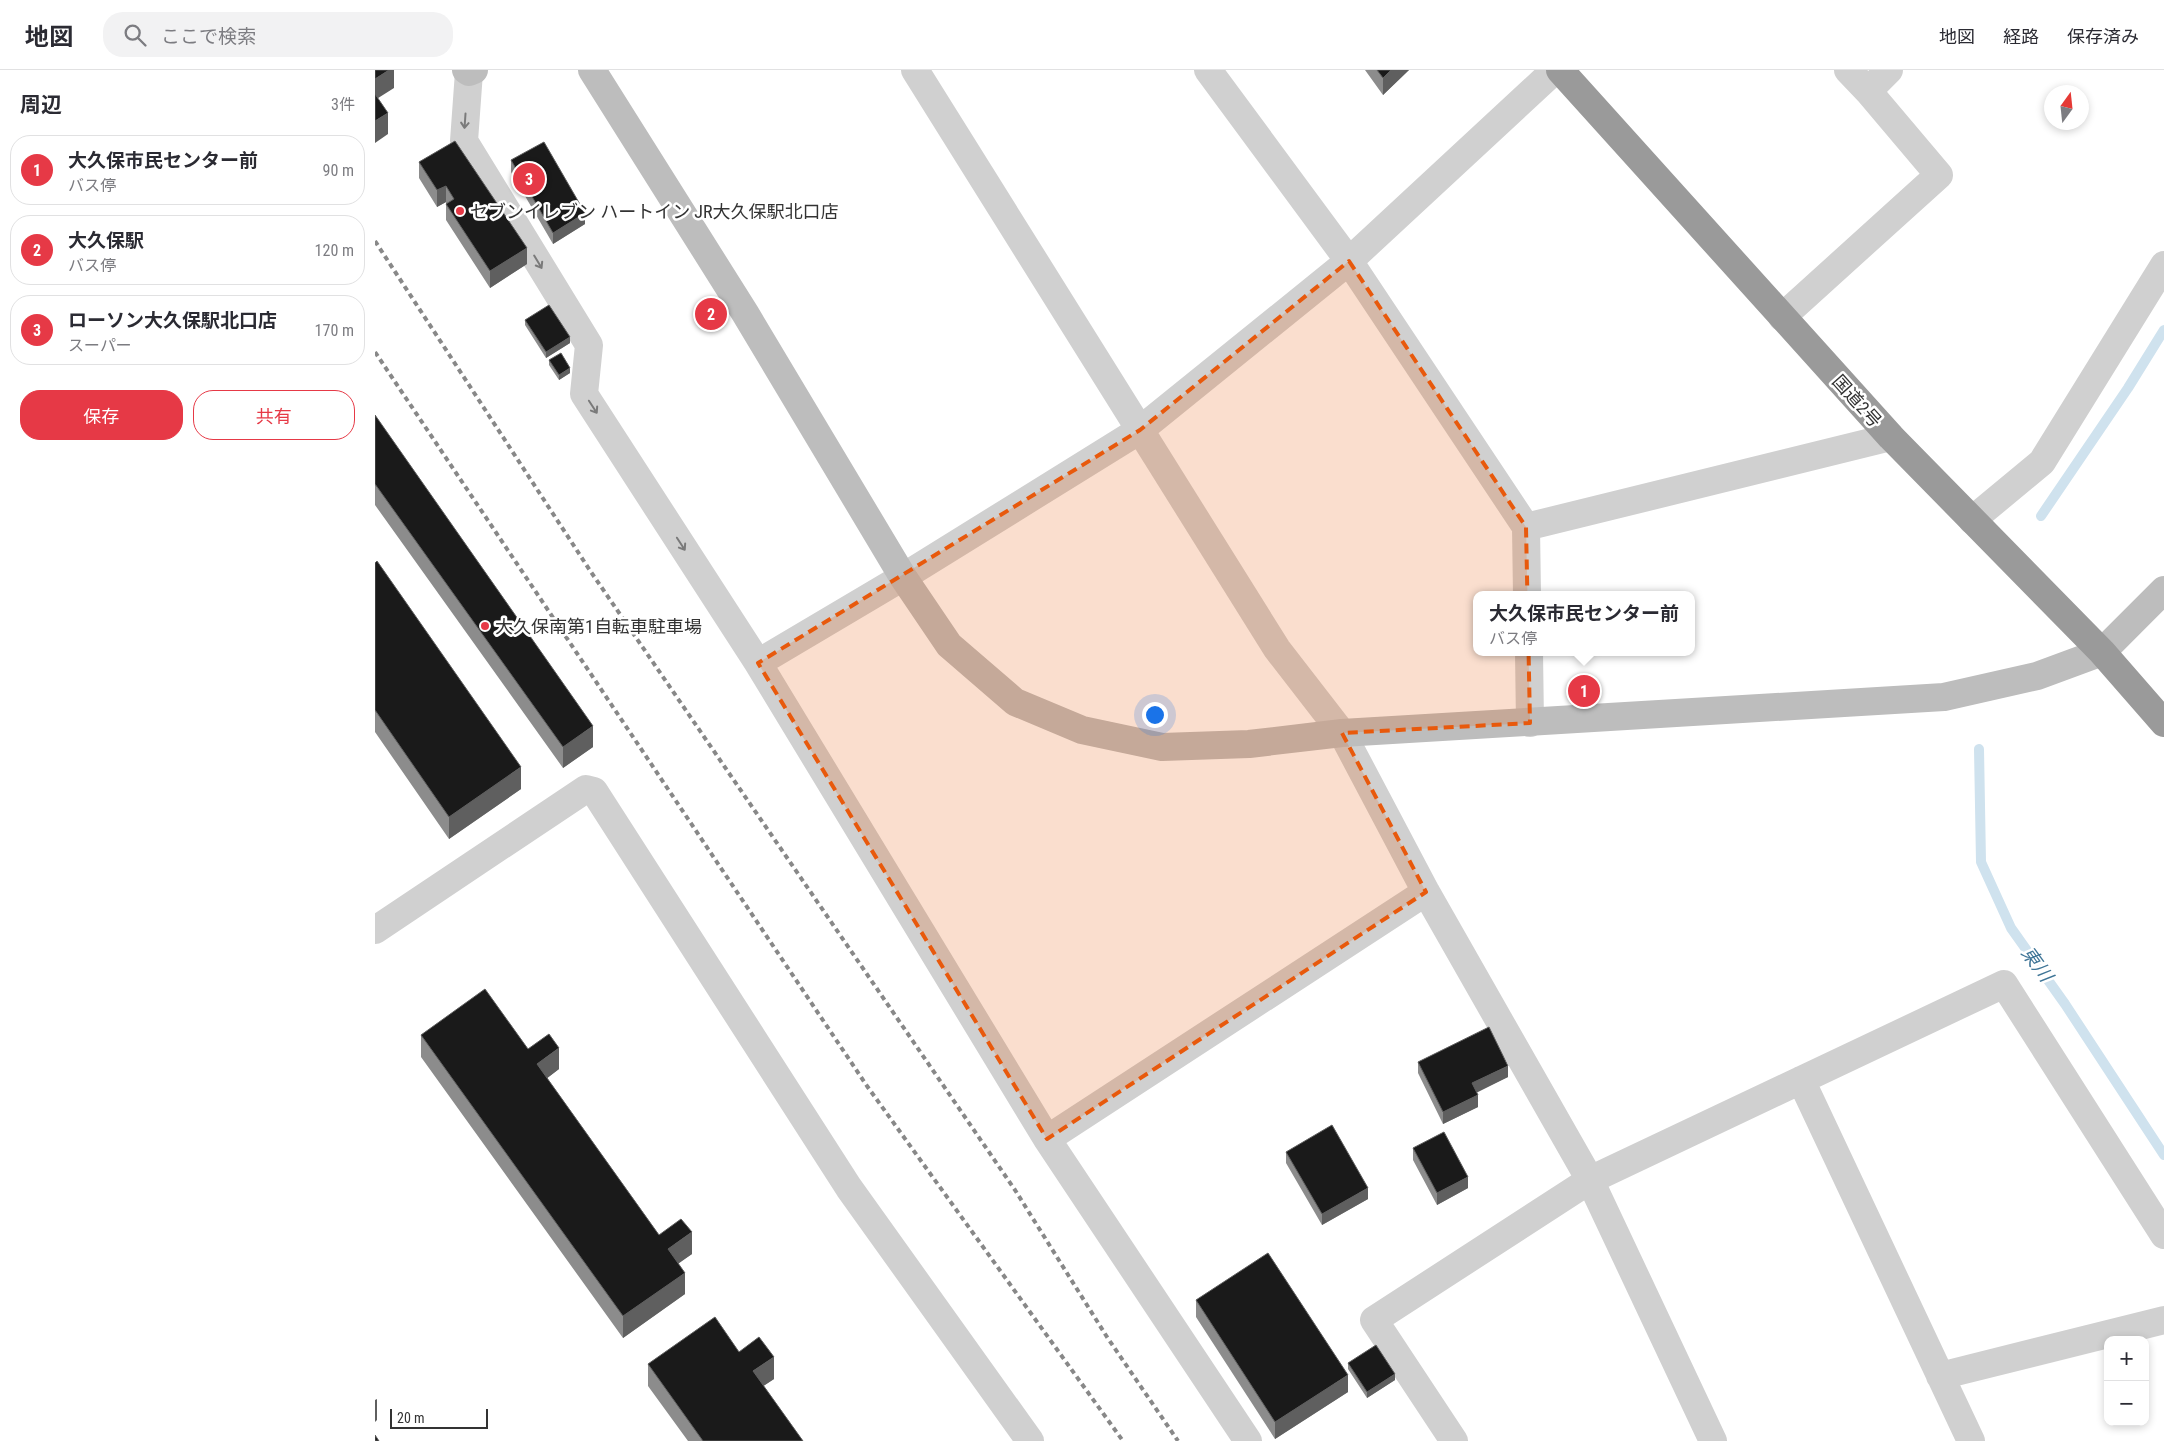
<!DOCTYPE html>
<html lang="ja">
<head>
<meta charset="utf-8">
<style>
	body { margin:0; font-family:"Roboto Condensed","Noto Sans JP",sans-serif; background:#f2f2f3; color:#2b2b33 }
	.controls { position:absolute; right:15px; bottom:15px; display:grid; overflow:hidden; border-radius:10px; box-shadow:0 2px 8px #0003 }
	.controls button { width:45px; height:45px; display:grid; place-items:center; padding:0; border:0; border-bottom:1px solid #e1e1e2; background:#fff; color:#2b2b33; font:25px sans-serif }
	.compass { position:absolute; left:1669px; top:15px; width:45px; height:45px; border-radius:50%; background:#fff; box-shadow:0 2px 8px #0003; rotate:15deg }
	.scale { position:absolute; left:15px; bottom:12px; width:98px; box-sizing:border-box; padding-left:5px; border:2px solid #333; border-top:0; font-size:14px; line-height:18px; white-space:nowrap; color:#333; -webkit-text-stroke:4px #fff; paint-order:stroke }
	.you { position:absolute; left:779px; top:644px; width:18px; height:18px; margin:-12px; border:4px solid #fff; border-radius:50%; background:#1a73e8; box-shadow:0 0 0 8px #1a73e833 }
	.badge { display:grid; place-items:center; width:32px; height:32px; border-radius:50%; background:#e63946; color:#fff; font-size:16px; font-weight:700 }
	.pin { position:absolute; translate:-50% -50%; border:2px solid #fff; box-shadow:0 1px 5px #0006 }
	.popup { position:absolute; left:1098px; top:521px; width:222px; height:65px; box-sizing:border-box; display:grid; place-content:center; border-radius:10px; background:#fff; filter:drop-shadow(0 1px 4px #0005); font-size:16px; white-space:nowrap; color:#7c7c81 }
	.popup b { font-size:19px; color:#2b2b33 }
	.popup::after { content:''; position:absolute; left:50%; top:100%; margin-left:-10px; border:10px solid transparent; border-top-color:#fff }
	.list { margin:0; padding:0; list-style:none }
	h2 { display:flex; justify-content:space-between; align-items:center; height:65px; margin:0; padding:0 20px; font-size:21px }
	h2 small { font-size:16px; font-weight:400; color:#7c7c81 }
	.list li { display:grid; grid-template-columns:32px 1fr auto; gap:15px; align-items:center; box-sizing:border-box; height:70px; margin:0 10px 10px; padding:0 10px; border:1px solid #e1e1e2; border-radius:20px }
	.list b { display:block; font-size:19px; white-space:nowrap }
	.list p { margin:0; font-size:16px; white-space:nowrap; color:#7c7c81 }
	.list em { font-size:16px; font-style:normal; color:#7c7c81 }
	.actions { display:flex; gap:10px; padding:15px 20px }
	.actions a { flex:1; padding:11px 0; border:1px solid #e63946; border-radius:20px; text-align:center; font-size:18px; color:#e63946 }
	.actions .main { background:#e63946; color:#fff }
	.icon { flex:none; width:28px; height:28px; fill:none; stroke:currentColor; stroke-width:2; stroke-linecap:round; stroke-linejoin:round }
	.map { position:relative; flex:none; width:1789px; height:1371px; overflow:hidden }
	header { display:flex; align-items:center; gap:30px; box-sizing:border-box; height:70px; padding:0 25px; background:#fff; border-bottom:1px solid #e1e1e2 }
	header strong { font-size:24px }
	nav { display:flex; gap:28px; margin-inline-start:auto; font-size:18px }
	.search { width:350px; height:45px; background:#f2f2f3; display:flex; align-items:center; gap:12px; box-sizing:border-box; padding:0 18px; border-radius:20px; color:#7c7c81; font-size:19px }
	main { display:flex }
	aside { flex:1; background:#fff }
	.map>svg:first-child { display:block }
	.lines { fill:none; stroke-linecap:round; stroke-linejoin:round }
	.stream { stroke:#cfe2ee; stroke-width:10 }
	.street { stroke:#d0d0d0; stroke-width:28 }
	.secondary { stroke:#bdbdbd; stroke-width:28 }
	.highway { stroke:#9a9a9a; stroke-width:28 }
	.rail { stroke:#888; stroke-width:4; stroke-dasharray:5 4; stroke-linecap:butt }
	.wall { fill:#8c8c8c }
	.shaded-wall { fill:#5f5f5f }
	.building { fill:#1a1a1a; stroke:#5f5f5f }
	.oneway { stroke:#7a7a7a }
	.marked { fill:#e8590c; fill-opacity:0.2; stroke:#e8590c; stroke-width:4; stroke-dasharray:10 6; stroke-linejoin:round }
	.poi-dot { fill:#e63946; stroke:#fff; stroke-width:2 }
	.labels { text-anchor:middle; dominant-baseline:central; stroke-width:5; stroke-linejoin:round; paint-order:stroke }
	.poi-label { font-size:18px; fill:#333; stroke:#fff; text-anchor:start }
	.street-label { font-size:18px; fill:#333; stroke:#fff }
	.water-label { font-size:19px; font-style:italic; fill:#3f7597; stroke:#fff }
</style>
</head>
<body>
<header>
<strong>地図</strong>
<div class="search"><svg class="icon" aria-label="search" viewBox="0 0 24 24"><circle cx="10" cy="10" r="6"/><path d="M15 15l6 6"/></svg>ここで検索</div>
<nav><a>地図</a><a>経路</a><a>保存済み</a></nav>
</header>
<main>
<aside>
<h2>周辺<small>3件</small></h2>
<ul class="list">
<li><span class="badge">1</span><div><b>大久保市民センター前</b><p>バス停</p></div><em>90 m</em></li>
<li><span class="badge">2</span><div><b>大久保駅</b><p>バス停</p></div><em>120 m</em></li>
<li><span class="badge">3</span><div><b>ローソン大久保駅北口店</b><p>スーパー</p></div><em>170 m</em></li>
</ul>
<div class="actions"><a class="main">保存</a><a>共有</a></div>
</aside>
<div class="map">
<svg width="1789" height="1371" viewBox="0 0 1789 1371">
	<rect width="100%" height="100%" fill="#fff"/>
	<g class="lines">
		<path class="stream" d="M1666,446l87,-128 36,-58
			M1604,679l2,113 30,66 54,76 99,151"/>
		<path class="street" d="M540,0l362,579 65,84 84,159 164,288 123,261
			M833,0l141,191 177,266 1,68
			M1473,0l20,21 21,-21
			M94,2l-5,69 125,204 -5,49 174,269 289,476 201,302
			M1407,247l157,-142 -71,-84
			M1597,450l70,-58 122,-197
			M1151,457l365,-90
			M1154,582l1,71
			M383,593l145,-86 237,-147 209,-169 206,-191
			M0,860l211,-141 8,2 255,397 181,253
			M1426,1010l170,361
			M672,1069l379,-247
			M1565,1306l224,-56
			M1079,1371l-80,-121 216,-140 414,-196 160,251"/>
		<path class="secondary" d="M91,0l3,2 5,-2
			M217,0l153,243 158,264 46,68 66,57 67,28 80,17 87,-3 93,-11 602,-36 93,-21 65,-24 62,-62"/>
		<path class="highway" d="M1185,0l331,367 211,215 62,71"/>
		<path class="rail" d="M0,171l216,331 424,618 92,147 71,104
			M0,282l492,734 256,355"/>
	</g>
	<path class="wall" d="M990,0h44l-26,25z
		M80,71l72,123 -37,24 -44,-68v-18l-9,5 -18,-29v-16z
		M136,90l74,64 -32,20 -42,-72z
		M150,250l45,23 -24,15 -21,-33z
		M174,290l21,13 -11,7 -10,-15z
		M0,345l218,332 -30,21 -188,-263z
		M0,493l146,226 -72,50 -74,-107z
		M46,965l107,14 31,20 -12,9 112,157 33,19 -14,9 7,31 -62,44 -202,-281z
		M1043,992l90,15 -32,15 2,15 -35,17 -25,-51z
		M1038,1078l55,40 -31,17 -24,-45z
		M911,1082l82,47 -46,26 -36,-62z
		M821,1230l152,92 -73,47 -79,-122z
		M973,1293l47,17 -28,18 -19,-29z
		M273,1294l126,15 -11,7 40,55h-115l-40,-55z"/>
	<path class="shaded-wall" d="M14,0h5v18l-19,12v-21z
		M1016,0h18l-26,25v-17z
		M13,43v21l-13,9v-22z
		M71,116v16l-9,5v-17z
		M210,143v11l-32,20v-11z
		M152,178v16l-37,24v-17z
		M195,267v6l-24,15v-6z
		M195,298v5l-11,7v-5z
		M218,656v21l-30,21v-21z
		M146,697v22l-72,50v-22z
		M184,978v21l-22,17v-22z
		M1133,996v11l-36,18v-12z
		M1103,1025v12l-35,17v-12z
		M1093,1107v11l-31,17v-12z
		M993,1118v11l-46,26v-11z
		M317,1162v22l-24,17v-22z
		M310,1203v21l-62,44v-22z
		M399,1287v22l-21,14v-22z
		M1020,1304v6l-28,18v-6z
		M973,1305v17l-73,47v-17z
		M2,1329v21l-2,2v-22z"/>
	<path class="building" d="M0,0h14l-14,9z
		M1002,0h14l-8,8z
		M0,24l13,19 -13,8z
		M80,71l72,107 -37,23 -44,-67 8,-5 -8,-13 -9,4 -18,-28z
		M169,72l41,71 -32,20 -42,-73z
		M174,235l21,32 -24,15 -21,-32z
		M186,283l9,15 -11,7 -10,-15z
		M0,345l218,311 -30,21 -188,-263z
		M2,491l144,206 -72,50 -74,-107v-147z
		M110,919l43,60 21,-15 10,14 -22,16 122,171 22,-16 11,13 -24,17 17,24 -62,43 -202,-281z
		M1114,957l19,39 -36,17 6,12 -35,17 -25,-50z
		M957,1055l36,63 -46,26 -36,-62z
		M1069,1062l24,45 -31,16 -24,-45z
		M893,1183l80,122 -73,47 -79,-122z
		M340,1247l24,35 20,-15 15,20 -21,14 50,70h-100l-55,-77z
		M1001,1275l19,29 -28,18 -19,-29z
		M0,1365l4,6h-4z"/>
	<defs><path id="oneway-shaft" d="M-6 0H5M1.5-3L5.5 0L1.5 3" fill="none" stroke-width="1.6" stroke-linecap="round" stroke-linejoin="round" transform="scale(1.25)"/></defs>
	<g class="oneway">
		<use href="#oneway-shaft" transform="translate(90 51) rotate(94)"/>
		<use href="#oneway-shaft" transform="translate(163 192) rotate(59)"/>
		<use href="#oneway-shaft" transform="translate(218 337) rotate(57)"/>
		<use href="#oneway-shaft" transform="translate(306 474) rotate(57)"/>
	</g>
	<path class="marked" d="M974,191l177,266 4,196 -188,10 84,159 -379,247 -289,-476 382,-233z"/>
	<g class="poi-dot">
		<circle cx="85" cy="141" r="5"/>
		<circle cx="110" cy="556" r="5"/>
	</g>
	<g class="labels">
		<g class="poi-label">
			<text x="95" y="141">セブンイレブン ハートイン JR大久保駅北口店</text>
			<text x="120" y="556">大久保南第1自転車駐車場</text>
		</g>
		<g class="street-label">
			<text transform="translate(1482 331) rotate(48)">国道2号</text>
		</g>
		<g class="water-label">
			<text transform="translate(1662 894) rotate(54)">東川</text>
		</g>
	</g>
</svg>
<div class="controls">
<button>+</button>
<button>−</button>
</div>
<svg class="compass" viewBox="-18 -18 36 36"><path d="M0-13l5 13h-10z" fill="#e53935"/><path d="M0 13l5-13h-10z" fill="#7c7c81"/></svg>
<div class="scale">20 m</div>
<div class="you"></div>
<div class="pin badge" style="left:1209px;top:621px">1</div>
<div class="popup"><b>大久保市民センター前</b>バス停</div>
<div class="pin badge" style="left:336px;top:244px">2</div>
<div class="pin badge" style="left:154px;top:109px">3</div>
</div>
</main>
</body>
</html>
